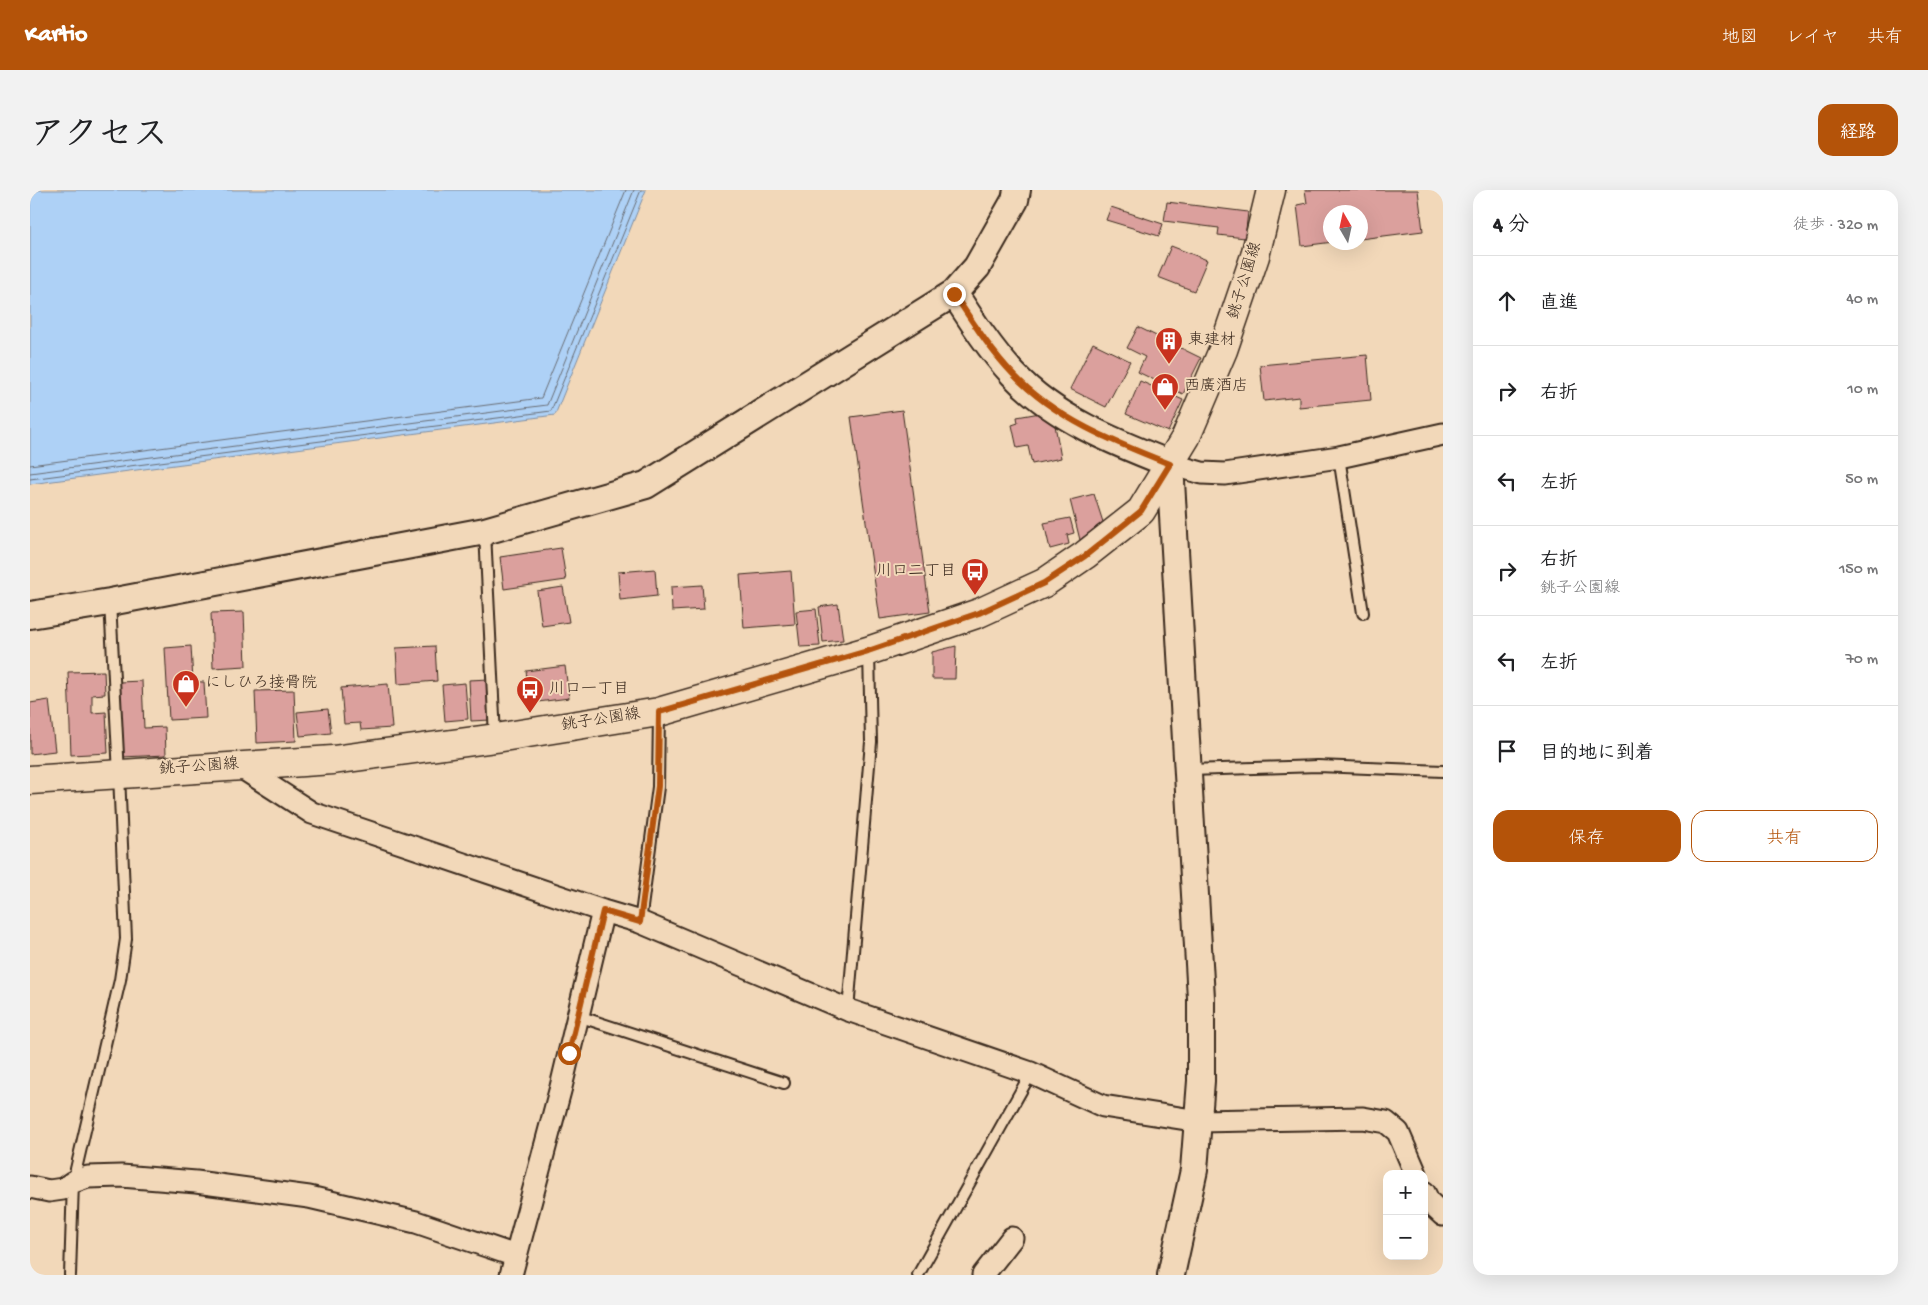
<!DOCTYPE html>
<html lang="ja">
<head>
<meta charset="utf-8">
<style>
	body { margin:0; font-family:"Gochi Hand","Klee One",sans-serif; background:#f2f2f2; color:#202124 }
	.controls { position:absolute; right:15px; bottom:15px; display:grid; overflow:hidden; border-radius:10px; box-shadow:0 5px 20px #0002 }
	.controls button { width:45px; height:45px; display:grid; place-items:center; padding:0; border:0; border-bottom:1px solid #e0e0e0; background:#fff; color:#202124; font:25px sans-serif }
	.compass { position:absolute; left:1293px; top:15px; width:45px; height:45px; border-radius:50%; background:#fff; box-shadow:0 5px 20px #0002; rotate:351deg }
	.stop { position:absolute; width:15px; height:15px; margin:-11px; border:4px solid #b45309; border-radius:50%; background:#fff }
	.stop.end { background:#b45309; border-color:#fff; box-shadow:0 1px 5px #0008 }
	.list { margin:0; padding:0; list-style:none }
	h2 { display:flex; justify-content:space-between; align-items:center; height:65px; margin:0; padding:0 20px; font-size:21px }
	h2 small { font-size:16px; font-weight:400; color:#757577 }
	.list li { display:grid; grid-template-columns:32px 1fr auto; gap:15px; align-items:center; box-sizing:border-box; height:90px; padding:0 20px; border-top:1px solid #e0e0e0 }
	.list b { display:block; font-size:19px; white-space:nowrap }
	.list p { margin:0; font-size:16px; white-space:nowrap; color:#757577 }
	.list em { font-size:16px; font-style:normal; color:#757577 }
	.actions { display:flex; gap:10px; padding:15px 20px }
	.actions a { flex:1; padding:11px 0; border:1px solid #b45309; border-radius:15px; text-align:center; font-size:18px; color:#b45309 }
	.actions .main { background:#b45309; color:#fff }
	.icon { flex:none; width:28px; height:28px; fill:none; stroke:currentColor; stroke-width:2; stroke-linecap:round; stroke-linejoin:round }
	.map { position:relative; flex:none; width:1413px; height:1085px; overflow:hidden; border-radius:15px }
	header { display:flex; align-items:center; gap:30px; box-sizing:border-box; height:70px; padding:0 25px; background:#b45309; color:#fff }
	header strong { font-size:24px }
	nav { display:flex; gap:28px; margin-inline-start:auto; font-size:18px }
	.intro { display:flex; align-items:center; justify-content:space-between; box-sizing:border-box; height:120px; padding:0 30px }
	h1 { margin:0; font-size:35px }
	.button { padding:12px 22px; border-radius:15px; background:#b45309; color:#fff; font-size:18px; font-weight:700 }
	main { display:flex; gap:30px; padding:0 30px }
	aside { flex:1; background:#fff; border-radius:15px; box-shadow:0 5px 20px #0002 }
	.map>svg:first-child { display:block }
	.water { fill:#aed1f6; stroke:#808ea0 }
	.lines { fill:none; stroke-linecap:round; stroke-linejoin:round }
	.shore { stroke:#696d74; stroke-width:1 }
	.building { fill:#dba09d; stroke:#3b2a1e }
	.service-casing { stroke:#3b2a1e; stroke-width:14 }
	.minor-casing { stroke:#3b2a1e; stroke-width:25 }
	.tertiary-casing { stroke:#3b2a1e; stroke-width:30 }
	.secondary-casing { stroke:#3b2a1e; stroke-width:31 }
	.service { stroke:#f2d8b9; stroke-width:10 }
	.minor { stroke:#f2d8b9; stroke-width:21 }
	.tertiary { stroke:#f2d8b9; stroke-width:26 }
	.secondary { stroke:#f2d8b9; stroke-width:28 }
	.route { stroke:#b45309; stroke-width:6 }
	.labels { text-anchor:middle; dominant-baseline:central; stroke-width:4; stroke-linejoin:round; paint-order:stroke }
	.street-label { font-size:16px; fill:#3b2a1e; stroke:#f2d8b9 }
	.poi-label { font-size:16px; fill:#3b2a1e; stroke:#f2d8b9; text-anchor:start }
</style>
</head>
<body>
<header>
<strong>Kartio</strong>
<nav><a>地図</a><a>レイヤ</a><a>共有</a></nav>
</header>
<div class="intro"><h1>アクセス</h1><a class="button">経路</a></div>
<main>
<div class="map">
<svg width="1413" height="1085" viewBox="0 0 1413 1085">
	<rect width="100%" height="100%" fill="#f2d8b9"/>
	<filter id="ink" filterUnits="userSpaceOnUse"><feTurbulence type="fractalNoise" baseFrequency=".02" numOctaves="2"/><feDisplacementMap in="SourceGraphic" scale="10" xChannelSelector="R" yChannelSelector="G"/><feConvolveMatrix kernelMatrix="1 2 1 2 8 2 1 2 1" color-interpolation-filters="sRGB"/></filter>
	<g filter="url(#ink)">
		<path class="water" d="M0,0h616l-91,225 -525,69z"/>
		<g class="lines">
			<path class="shore" d="M0,275l511,-67 85,-208
				M0,283l517,-68 87,-215
				M0,289l521,-68 90,-221"/>
		</g>
		<path class="building" d="M1275,0h113l5,41 -63,8v-27h-30v30h3l-31,4 -5,-41 10,-2z
			M1137,12l81,10 -3,26 -27,-3 1,-7 -55,-7z
			M1081,17l52,17 -4,12 -53,-16z
			M1141,56l36,14 -13,31 -36,-14z
			M1108,137l63,31 -18,36 -45,-22 7,-15 -18,-9z
			M1063,153l37,18 -24,46 -36,-18z
			M1337,165l4,45 -72,7v-10l-35,4 -4,-36z
			M1110,191l43,19 -15,32 -42,-18z
			M872,220l28,202 -50,7 -29,-202z
			M1010,223l15,12 6,33 -29,6 -4,-18 -11,2 -5,-23 6,-2 -1,-6z
			M1064,304l9,28 -23,18 -10,-40z
			M1040,328l4,15 -7,2 2,9 -19,5 -6,-26z
			M531,358l5,32 -62,9 -4,-32z
			M625,379l2,27 -37,4 -2,-28z
			M761,381l4,53 -51,4 -4,-53z
			M672,395l2,24 -32,2 -1,-24z
			M533,397l6,35 -27,4 -5,-35z
			M808,414l5,36 -20,2 -4,-35z
			M786,419l4,37 -20,1 -4,-36z
			M214,422l2,54 -33,2 -2,-55z
			M161,456l2,36h11l2,36 -37,2 -4,-72z
			M405,456l2,35 -39,3 -2,-36z
			M926,456l-1,33h-23v-27z
			M535,476l4,32 -39,5 -4,-32z
			M74,481l1,23 -13,1v18l14,-1 2,41 -37,2 -3,-83z
			M459,489l2,41 -20,1 -2,-41z
			M112,491l2,47 21,-1 1,28 -45,2 -2,-75z
			M435,493l3,36 -23,2 -3,-36z
			M358,494l4,44 -31,2 -1,-7 -16,1 -3,-36z
			M264,500l2,51 -39,2 -2,-52z
			M19,510l6,51 -25,3v-51z
			M298,519l3,24 -31,3 -3,-24z"/>
		<g class="lines">
			<defs>
				<path id="service" d="M1309,267l24,156
					M455,342l10,205
					M1159,580l129,-4 125,5
					M610,732l18,-135 1,-74
					M818,820l23,-268 -2,-90
					M548,826l206,67
					M40,1085l3,-93 47,-202 6,-41 -7,-165 -9,-172
					M888,1085l113,-202"/>
				<path id="minor" d="M1140,274l32,9 23,1 114,-17 104,-23
					M209,576l73,47 291,98 37,11 208,88 183,63 72,33 96,15 164,-3 23,4 12,10 18,42
					M0,997l19,4 14,-2 10,-7 15,-5 33,-1 75,6 113,15 107,25 100,34
					M1394,1002l5,10 14,13
					M481,1085l50,-188 42,-176
					M953,1085l29,-37"/>
				<path id="tertiary" d="M924,103c18,28 36,56 59,81 42,45 101,68 157,90l31,534v83l-7,89 -23,105
					M0,425l80,-13 375,-71 161,-46 308,-192 23,-26 38,-67 2,-10"/>
				<path id="secondary" d="M0,590l303,-20 163,-22 163,-26 209,-61 111,-38 65,-30 41,-28 56,-44 45,-74 37,-87 32,-94 16,-66"/>
			</defs>
			<use href="#service" class="service-casing"/>
			<use href="#minor" class="minor-casing"/>
			<use href="#tertiary" class="tertiary-casing"/>
			<use href="#secondary" class="secondary-casing"/>
			<use href="#service" class="service"/>
			<use href="#minor" class="minor"/>
			<use href="#tertiary" class="tertiary"/>
			<use href="#secondary" class="secondary"/>
		</g>
	</g>
	<g class="lines" filter="url(#ink)">
		<path class="route" d="M539,863l34,-142 37,11 18,-136 1,-74 209,-61 111,-38 65,-30 41,-27 56,-45 29,-47c-56,-22 -115,-45 -157,-90 -23,-24 -41,-53 -59,-80"/>
	</g>
	<defs>
		<symbol id="building-pin" viewBox="-11 -11 22 30"><path d="M0 17L-7.5 6A9.5 9.5 0 1 1 7.5 6Z" fill="#c8321e" stroke="#f2d8b9"/><path d="M-4-6H4V6H1V3H-1V6H-4ZM-2.5-4.3h1.7v1.8h-1.7ZM.8-4.3h1.7v1.8H.8ZM-2.5-1h1.7V.8h-1.7ZM.8-1h1.7V.8H.8Z" fill="#fff"/></symbol>
		<symbol id="shop-pin" viewBox="-11 -11 22 30"><path d="M0 17L-7.5 6A9.5 9.5 0 1 1 7.5 6Z" fill="#c8321e" stroke="#f2d8b9"/><path d="M-5-2.5h2.3a2.7 3.5 0 0 1 5.4 0H5L5.5 6h-11ZM-1.5-2.5h3a1.5 2.3 0 0 0-3 0Z" fill="#fff"/></symbol>
		<symbol id="bus-pin" viewBox="-11 -11 22 30"><path d="M0 17L-7.5 6A9.5 9.5 0 1 1 7.5 6Z" fill="#c8321e" stroke="#f2d8b9"/><path d="M-5-6H5V4H4V6H2V4H-2V6H-4V4H-5ZM-3.5-4V0h7V-4ZM-3.5 1.2v1.5H-2V1.2ZM2 1.2v1.5H3.5V1.2Z" fill="#fff"/></symbol>
	</defs>
	<g fill-rule="evenodd">
		<use href="#building-pin" x="1123" y="135" width="32" height="43"/>
		<use href="#shop-pin" x="1119" y="181" width="32" height="43"/>
		<use href="#bus-pin" x="929" y="366" width="32" height="43"/>
		<use href="#shop-pin" x="140" y="478" width="32" height="43"/>
		<use href="#bus-pin" x="484" y="484" width="32" height="43"/>
	</g>
	<g class="labels">
		<g class="street-label">
			<text transform="translate(1216 91) rotate(-73)">銚子公園線</text>
			<text transform="translate(571 531) rotate(-9)">銚子公園線</text>
			<text transform="translate(169 578) rotate(-4)">銚子公園線</text>
		</g>
		<g class="poi-label">
			<text x="1158" y="151">東建材</text>
			<text x="1154" y="197">西廣酒店</text>
			<text x="926" y="382" text-anchor="end">川口二丁目</text>
			<text x="175" y="494">にしひろ接骨院</text>
			<text x="519" y="500">川口一丁目</text>
		</g>
	</g>
</svg>
<div class="controls">
<button>+</button>
<button>−</button>
</div>
<svg class="compass" viewBox="-18 -18 36 36"><path d="M0-13l5 13h-10z" fill="#e53935"/><path d="M0 13l5-13h-10z" fill="#757577"/></svg>
<div class="stop" style="left:539px;top:863px"></div>
<div class="stop end" style="left:924px;top:104px"></div>
</div>
<aside>
<h2>4 分<small>徒歩 · 320 m</small></h2>
<ul class="list">
<li><svg class="icon" aria-label="ahead" viewBox="0 0 24 24"><path d="M12 20V5M6 11l6-6 6 6"/></svg><div><b>直進</b></div><em>40 m</em></li>
<li><svg class="icon" aria-label="right" viewBox="0 0 24 24"><path d="M7 20v-9h11M14 6l5 5-5 5"/></svg><div><b>右折</b></div><em>10 m</em></li>
<li><svg class="icon" aria-label="left" viewBox="0 0 24 24"><path d="M17 20v-9H6M10 6l-5 5 5 5"/></svg><div><b>左折</b></div><em>50 m</em></li>
<li><svg class="icon" aria-label="right" viewBox="0 0 24 24"><path d="M7 20v-9h11M14 6l5 5-5 5"/></svg><div><b>右折</b><p>銚子公園線</p></div><em>150 m</em></li>
<li><svg class="icon" aria-label="left" viewBox="0 0 24 24"><path d="M17 20v-9H6M10 6l-5 5 5 5"/></svg><div><b>左折</b></div><em>70 m</em></li>
<li><svg class="icon" aria-label="arrive" viewBox="0 0 24 24"><path d="M6 21V4h12l-3 4 3 4H6"/></svg><div><b>目的地に到着</b></div></li>
</ul>
<div class="actions"><a class="main">保存</a><a>共有</a></div>
</aside>
</main>
</body>
</html>
